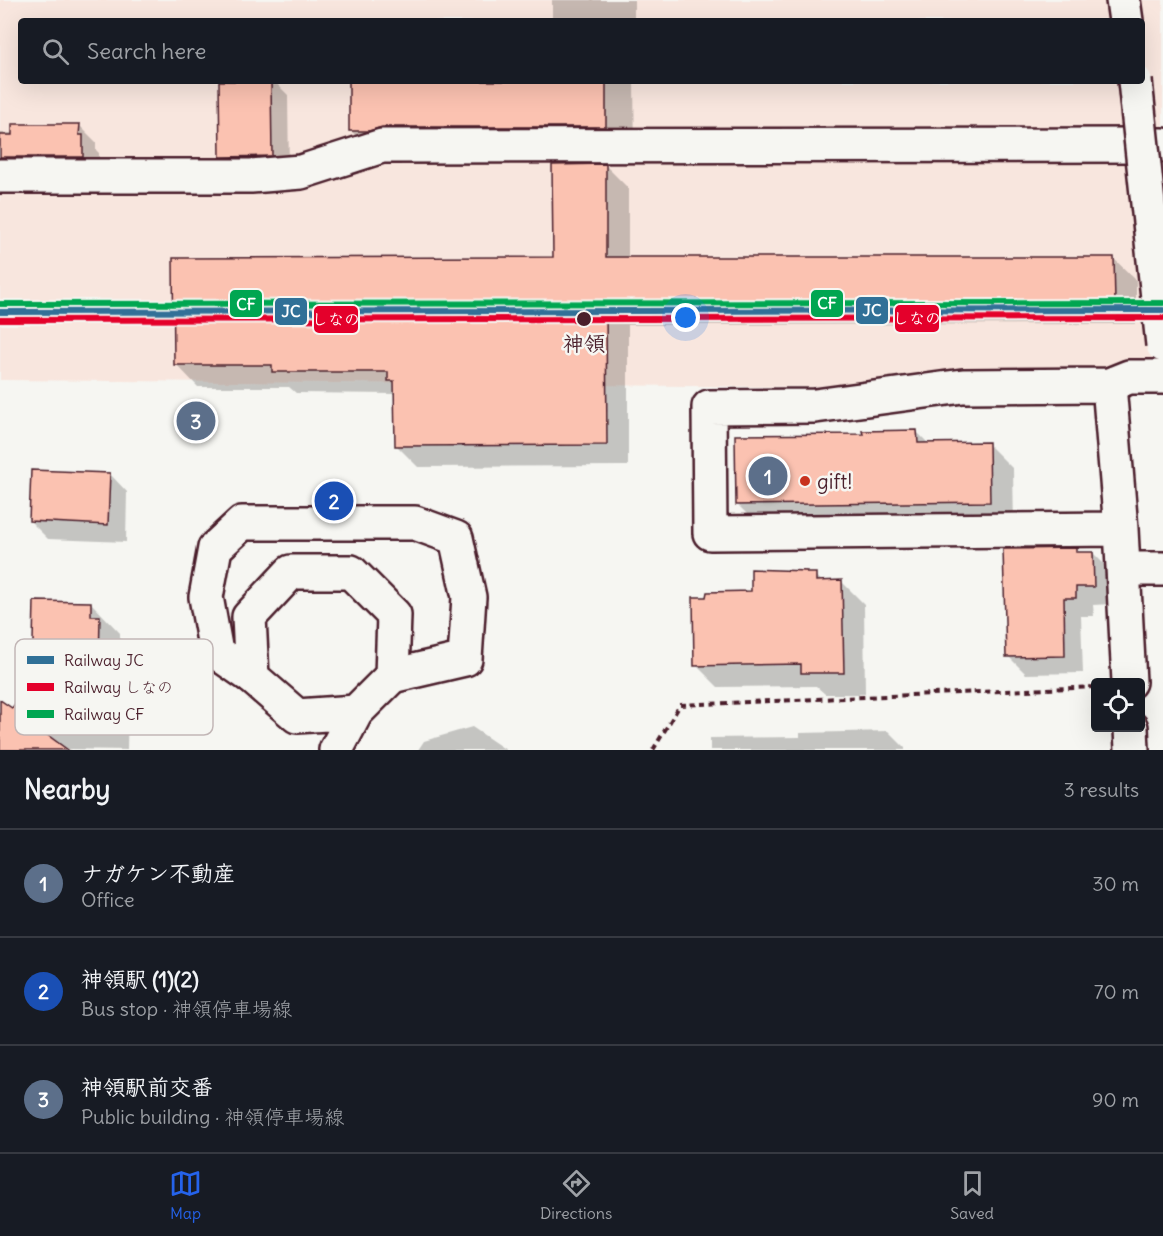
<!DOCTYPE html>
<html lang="en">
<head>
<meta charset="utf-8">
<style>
	body { margin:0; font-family:Delius,"Klee One",sans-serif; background:#20242c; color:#f1f3f6 }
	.controls { position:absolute; right:18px; bottom:18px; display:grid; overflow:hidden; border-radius:6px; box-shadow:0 6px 24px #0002 }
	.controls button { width:54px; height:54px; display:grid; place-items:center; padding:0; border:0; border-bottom:2px solid #363941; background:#171b24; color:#f1f3f6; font:30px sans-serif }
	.you { position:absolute; left:686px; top:318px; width:21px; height:21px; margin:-15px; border:4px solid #fff; border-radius:50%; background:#1a73e8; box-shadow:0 0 0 9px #1a73e833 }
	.badge { display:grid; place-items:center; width:39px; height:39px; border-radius:50%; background:#2563eb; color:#fff; font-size:20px; font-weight:700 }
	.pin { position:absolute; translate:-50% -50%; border:3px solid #fff; box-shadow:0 2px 6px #0006 }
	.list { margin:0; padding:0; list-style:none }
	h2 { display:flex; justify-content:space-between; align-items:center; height:78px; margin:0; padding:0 24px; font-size:26px }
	h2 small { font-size:20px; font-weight:400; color:#9ea1a6 }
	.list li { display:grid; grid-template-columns:39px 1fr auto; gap:18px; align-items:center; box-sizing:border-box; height:108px; padding:0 24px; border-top:2px solid #363941 }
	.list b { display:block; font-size:22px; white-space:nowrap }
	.list p { margin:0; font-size:20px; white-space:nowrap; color:#9ea1a6 }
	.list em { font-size:20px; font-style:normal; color:#9ea1a6 }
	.icon { flex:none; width:33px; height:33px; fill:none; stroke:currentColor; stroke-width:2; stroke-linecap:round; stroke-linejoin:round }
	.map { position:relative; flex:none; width:1163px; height:750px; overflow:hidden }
	.search { position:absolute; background:#171b24; box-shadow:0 6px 24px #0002; left:18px; right:18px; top:18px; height:66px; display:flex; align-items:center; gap:15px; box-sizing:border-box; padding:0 21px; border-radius:6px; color:#9ea1a6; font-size:22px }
	.sheet { height:402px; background:#171b24 }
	nav { display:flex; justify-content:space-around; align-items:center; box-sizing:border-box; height:84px; border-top:2px solid #363941; background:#171b24; font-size:16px; color:#9ea1a6 }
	nav a { display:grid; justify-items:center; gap:3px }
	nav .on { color:#2563eb }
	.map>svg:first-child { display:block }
	.built { fill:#f8e6de; fill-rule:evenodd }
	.shadow { fill:#0003 }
	.building { fill:#fbc2b1; stroke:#4a1f2b; stroke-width:1.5 }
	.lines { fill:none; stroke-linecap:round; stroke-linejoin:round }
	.minor-casing { stroke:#4a1f2b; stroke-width:38 }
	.major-casing { stroke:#4a1f2b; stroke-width:38 }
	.highway-casing { stroke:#4a1f2b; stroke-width:38 }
	.path { stroke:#4a1f2b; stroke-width:4; stroke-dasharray:6 4.5; stroke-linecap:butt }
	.minor { stroke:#f6f6f2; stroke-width:33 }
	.major { stroke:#f6f6f2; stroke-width:33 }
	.highway { stroke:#f6f6f2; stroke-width:33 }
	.highway-bridge-casing { stroke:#4a1f2b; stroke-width:38; stroke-linecap:butt }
	.highway-bridge { stroke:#f6f6f2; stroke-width:33 }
	.rail-1-casing { stroke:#f6f6f2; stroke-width:10 }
	.rail-2-casing { stroke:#f6f6f2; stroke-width:10 }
	.rail-3-casing { stroke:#f6f6f2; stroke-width:10 }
	.rail-1 { stroke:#307097; stroke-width:6 }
	.rail-2 { stroke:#e4002b; stroke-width:6 }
	.rail-3 { stroke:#00a651; stroke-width:6 }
	.stop-dot { fill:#4a1f2b; stroke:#f6f6f2; stroke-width:2 }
	.poi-dot { fill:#c8321e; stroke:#f6f6f2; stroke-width:2 }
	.labels { text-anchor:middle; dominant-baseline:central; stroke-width:5; stroke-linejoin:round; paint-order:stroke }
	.stop-label { font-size:21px; font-weight:bold; fill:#4a1f2b; stroke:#f6f6f2 }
	.poi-label { font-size:21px; fill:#4a1f2b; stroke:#f6f6f2; text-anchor:start }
	.key { fill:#f6f6f2; stroke:#c2b6b6; stroke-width:1.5 }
	.key-label { font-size:16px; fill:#4a1f2b }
	.line-badge { stroke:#f6f6f2; stroke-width:2 }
	.badge-label { font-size:16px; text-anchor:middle; font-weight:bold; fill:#fff }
</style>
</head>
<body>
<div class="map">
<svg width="1163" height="750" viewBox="0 0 1163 750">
	<rect width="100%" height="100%" fill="#f6f6f2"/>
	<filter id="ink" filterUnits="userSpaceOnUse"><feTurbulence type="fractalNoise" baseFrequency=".0167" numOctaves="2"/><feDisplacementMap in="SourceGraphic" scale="12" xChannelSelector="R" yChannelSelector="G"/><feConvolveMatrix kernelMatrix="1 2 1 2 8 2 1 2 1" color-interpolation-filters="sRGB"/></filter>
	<g filter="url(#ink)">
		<path class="built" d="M0,0h1163v372h-207l-145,15 -811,-7zM21,21h1121v60h-1121z"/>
		<path class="shadow" d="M552,0h82v21h-82z
			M220,81h54l14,14 1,78 -50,2 -18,-18z
			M350,81h284l1,74 -256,4 -29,-29z
			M79,125l17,17v8l3,3v20l-99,8v-48h13z
			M606,166l22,22v71l485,-1 23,22v44l-508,1v141l-210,1 -22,-22 -1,-51 -99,-1 -7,-6h-91l-22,-23 378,-105z
			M917,432l12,12h59l25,25 1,57 -251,4 -25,-25z
			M110,474l17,18 -1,50 -78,-3 -18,-18z
			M1075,550l4,4 14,-1 18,18v33l-18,1 1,11h-13l2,57 -57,1 -18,-18z
			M807,572l2,2 6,1 8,7h19l22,22 1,90h-40l-9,-8 -98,1 -22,-22 56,-72z
			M91,603l29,30v5l9,9 -2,103 -64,-1 2,1h-63l-2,-2v-22z
			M472,727l34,23h-88l6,-9z
			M888,731l17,17v2h-195v-12l90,-1v-4z"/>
		<path class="building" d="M219,81h52l1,75 -52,1z
			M349,81h257v46h-224l-13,4h-20z
			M12,124h68l-1,11h4v22h-83v-22h12z
			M606,164v93h508l1,45 -509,1 1,142 -212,1 -1,-65h-6v-9h-116v-7h-98l-1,-107 380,-1 -1,-92z
			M917,430l1,13 71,-1 1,60 -254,3 -1,-70 128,-1 -1,-3z
			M31,470l79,3 -2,52 -79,-4z
			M1076,548v4h17l1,35h-18v11h-12l1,58 -59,1 -3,-108z
			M751,569l56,2v2h9v8l26,-1 2,93h-43v-9l-107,2 -1,-69h13l1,-5 44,-1z
			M34,601l57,1v14h9l-2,105 -71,-1 41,30h-68v-50l12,8 20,-26z"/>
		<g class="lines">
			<defs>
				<path id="minor" d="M0,176h251l50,-4 81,-26 781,-1
					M1109,385l12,144 8,153
					M1121,529l-411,4 -1,-126 106,-1 148,-20 146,-1 20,-8h34
					M1123,569h40
					M252,677l-36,-25 -10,-55 9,-49 27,-25h173l41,15 13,59 -4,62 -73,17
					M1131,728l1,22"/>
				<path id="major" d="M336,750l20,-38 36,-36 2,-61 -43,-43h-60l-42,45 3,60 45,39 59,-4"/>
				<path id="highway" d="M1123,0l3,21"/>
			</defs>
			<use href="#minor" class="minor-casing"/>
			<use href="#major" class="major-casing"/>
			<use href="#highway" class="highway-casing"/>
			<path class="path" d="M653,750l27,-45 415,-18"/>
			<use href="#minor" class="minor"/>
			<use href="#major" class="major"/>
			<use href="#highway" class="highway"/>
			<defs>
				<path id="highway-bridge" d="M1135,81l28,264"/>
			</defs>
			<use href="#highway-bridge" class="highway-bridge-casing"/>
			<use href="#highway-bridge" class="highway-bridge"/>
			<defs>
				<path id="rail-1" d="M0,312l1163,-2"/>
				<path id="rail-2" d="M0,320l1163,-2"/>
				<path id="rail-3" d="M0,304l1163,-1"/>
			</defs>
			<use href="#rail-1" class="rail-1-casing"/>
			<use href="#rail-2" class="rail-2-casing"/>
			<use href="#rail-3" class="rail-3-casing"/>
			<use href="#rail-1" class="rail-1"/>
			<use href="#rail-2" class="rail-2"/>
			<use href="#rail-3" class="rail-3"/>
		</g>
	</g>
	<circle class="stop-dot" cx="584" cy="319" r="8"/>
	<circle class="poi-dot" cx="805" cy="481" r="6"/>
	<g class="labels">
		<g class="stop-label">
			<text x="584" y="343">神領</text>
		</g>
		<g class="poi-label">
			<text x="817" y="481">gift!</text>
		</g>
	</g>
	<rect x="15" y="639" width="198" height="96" rx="9" class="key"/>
	<rect x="27" y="656" width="27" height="8" fill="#307097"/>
	<rect x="27" y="683" width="27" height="8" fill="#e4002b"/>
	<rect x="27" y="710" width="27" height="8" fill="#00a651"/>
	<g class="key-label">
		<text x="64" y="666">Railway JC</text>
		<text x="64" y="693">Railway しなの</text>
		<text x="64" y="720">Railway CF</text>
	</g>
	<g class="line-badge">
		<rect x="810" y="289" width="34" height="29" rx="6" fill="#00a651"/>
		<rect x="229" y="289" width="34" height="29" rx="6" fill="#00a651"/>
		<rect x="855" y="296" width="34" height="29" rx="6" fill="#307097"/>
		<rect x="274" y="297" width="34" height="29" rx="6" fill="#307097"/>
		<rect x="894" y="304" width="46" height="29" rx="6" fill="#e4002b"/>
		<rect x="313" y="305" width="46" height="29" rx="6" fill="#e4002b"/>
	</g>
	<g class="badge-label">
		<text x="827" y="309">CF</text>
		<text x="246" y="310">CF</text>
		<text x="872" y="316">JC</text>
		<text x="291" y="317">JC</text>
		<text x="917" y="324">しなの</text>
		<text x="336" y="325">しなの</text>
	</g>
</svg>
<div class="controls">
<button><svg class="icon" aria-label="locate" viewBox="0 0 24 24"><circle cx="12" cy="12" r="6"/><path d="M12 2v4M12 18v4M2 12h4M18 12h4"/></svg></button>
</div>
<div class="you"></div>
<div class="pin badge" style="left:768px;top:476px;background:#5c6f8a">1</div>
<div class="pin badge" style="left:334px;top:501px;background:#1a4fb4">2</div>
<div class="pin badge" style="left:196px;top:421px;background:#5c6f8a">3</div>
<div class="search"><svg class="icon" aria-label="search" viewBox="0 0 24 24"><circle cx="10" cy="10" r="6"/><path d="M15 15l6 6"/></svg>Search here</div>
</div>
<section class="sheet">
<h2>Nearby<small>3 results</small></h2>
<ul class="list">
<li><span class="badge" style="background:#5c6f8a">1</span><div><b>ナガケン不動産</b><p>Office</p></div><em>30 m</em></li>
<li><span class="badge" style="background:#1a4fb4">2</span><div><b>神領駅 (1)(2)</b><p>Bus stop · 神領停車場線</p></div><em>70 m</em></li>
<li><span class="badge" style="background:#5c6f8a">3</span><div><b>神領駅前交番</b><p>Public building · 神領停車場線</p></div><em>90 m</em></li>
</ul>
</section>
<nav>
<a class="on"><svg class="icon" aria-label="map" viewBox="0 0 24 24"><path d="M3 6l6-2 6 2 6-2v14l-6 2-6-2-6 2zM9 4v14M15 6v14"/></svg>Map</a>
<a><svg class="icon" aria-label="directions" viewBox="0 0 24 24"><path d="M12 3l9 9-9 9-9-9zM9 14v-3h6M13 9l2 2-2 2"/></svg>Directions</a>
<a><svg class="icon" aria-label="saved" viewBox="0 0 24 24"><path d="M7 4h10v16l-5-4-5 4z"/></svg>Saved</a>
</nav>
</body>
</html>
